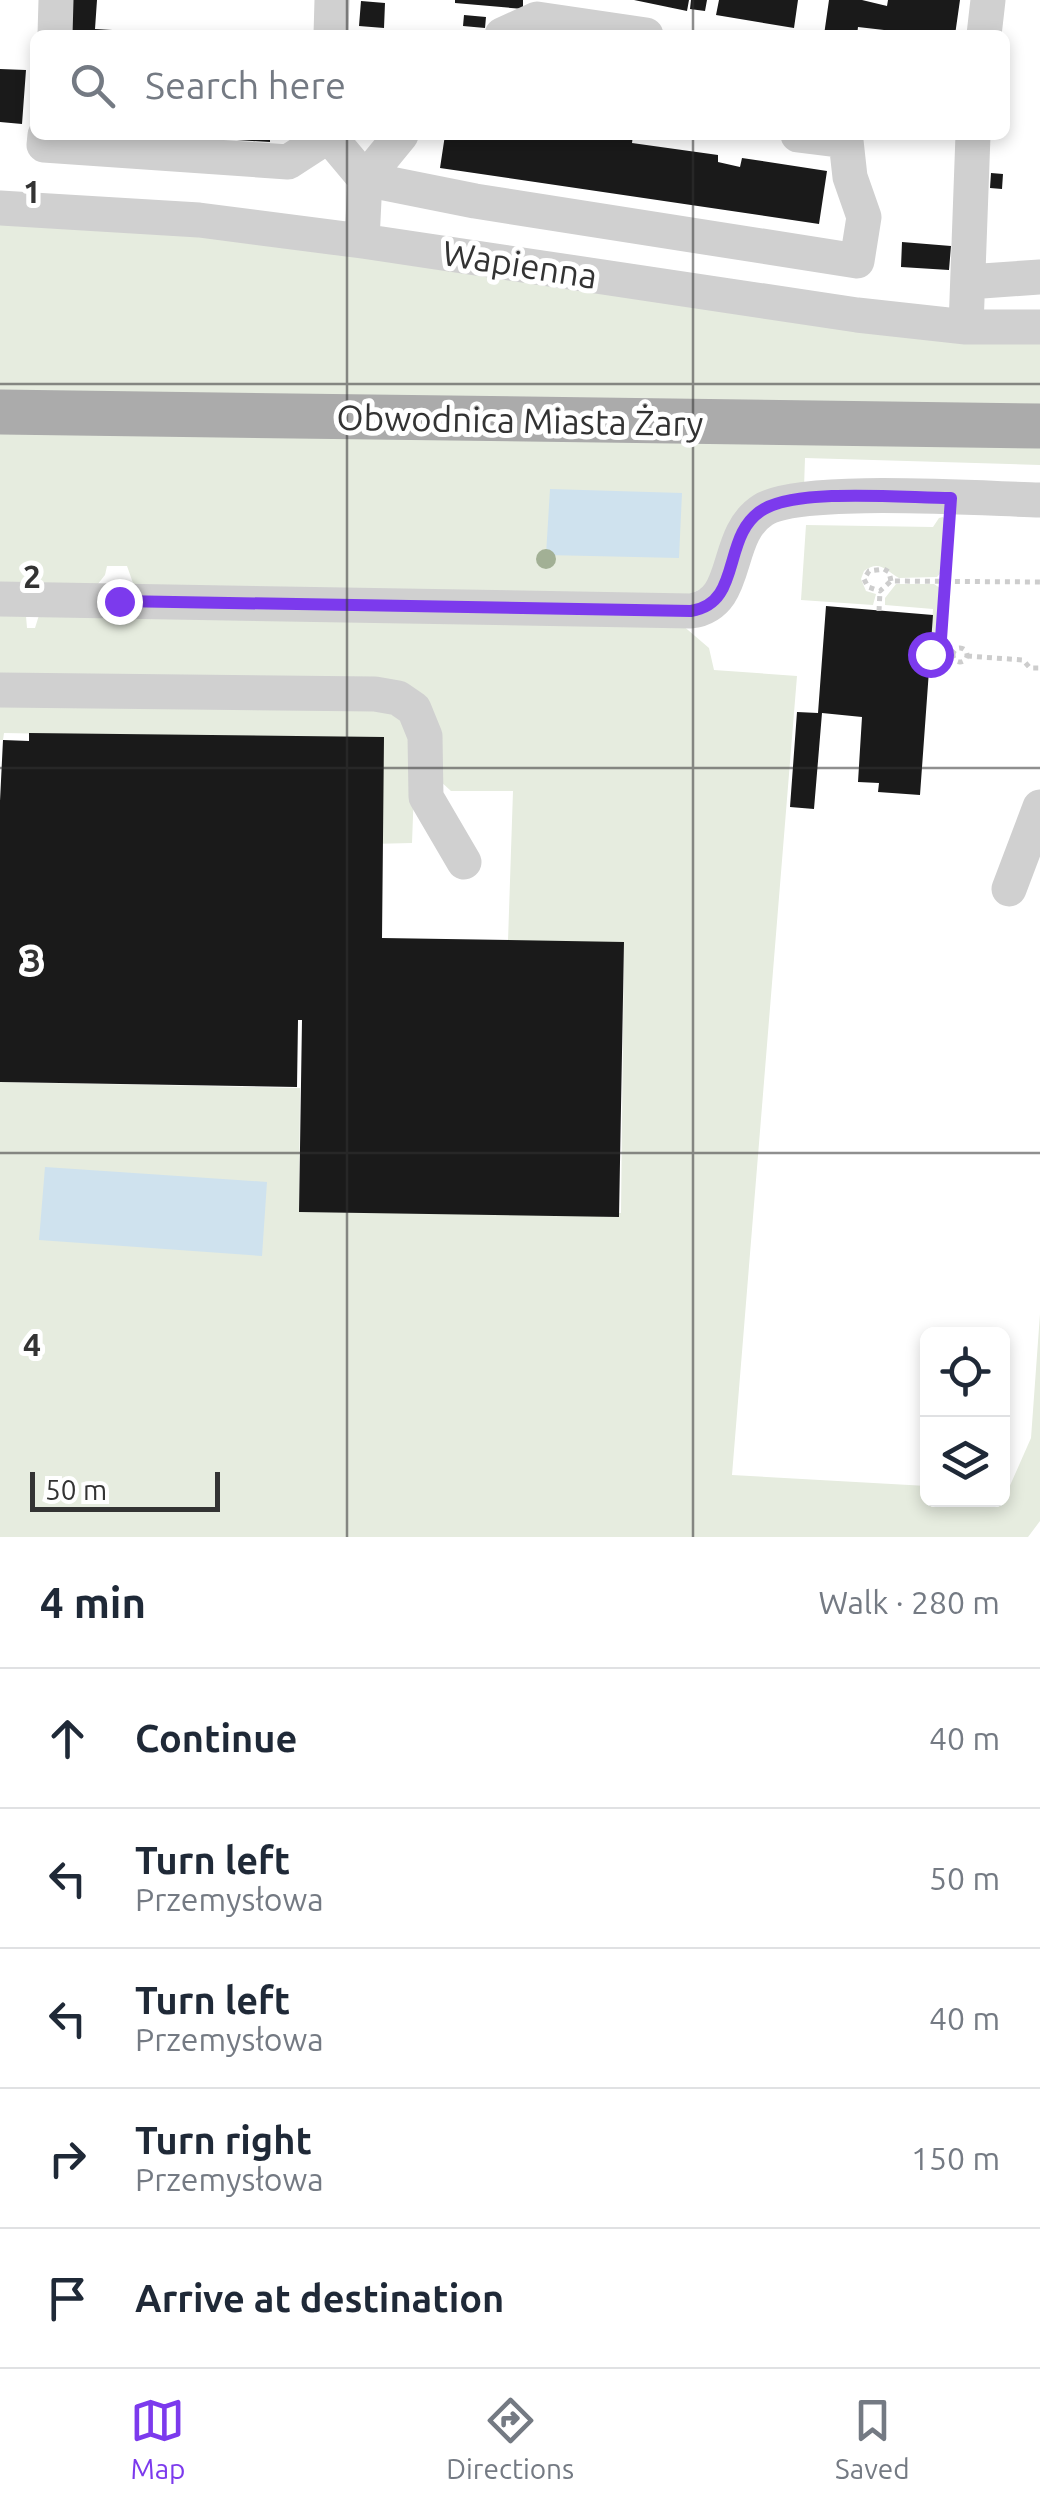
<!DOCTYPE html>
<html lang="en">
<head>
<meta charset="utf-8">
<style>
	body { margin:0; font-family:Ubuntu,sans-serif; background:#f2f2f3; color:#1f2937 }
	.controls { position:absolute; right:30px; bottom:30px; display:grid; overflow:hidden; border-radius:15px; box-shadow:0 5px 15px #0003 }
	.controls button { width:90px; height:90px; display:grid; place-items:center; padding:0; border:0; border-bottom:2px solid #e0e1e3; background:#fff; color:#1f2937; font:50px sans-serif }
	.scale { position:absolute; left:30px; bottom:25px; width:190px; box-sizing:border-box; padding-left:10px; border:5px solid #333; border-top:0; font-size:28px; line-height:35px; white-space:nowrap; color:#333; -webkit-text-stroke:8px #fff; paint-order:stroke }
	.stop { position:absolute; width:30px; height:30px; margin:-22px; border:8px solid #7c3aed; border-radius:50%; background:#fff }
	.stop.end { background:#7c3aed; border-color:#fff; box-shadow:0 2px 10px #0008 }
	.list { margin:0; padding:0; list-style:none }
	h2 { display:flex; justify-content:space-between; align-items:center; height:130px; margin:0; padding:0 40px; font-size:42px }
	h2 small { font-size:32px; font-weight:400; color:#747a83 }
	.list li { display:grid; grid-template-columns:65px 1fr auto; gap:30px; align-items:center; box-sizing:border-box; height:140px; padding:0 40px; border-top:2px solid #e0e1e3 }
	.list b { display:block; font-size:38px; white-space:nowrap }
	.list p { margin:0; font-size:32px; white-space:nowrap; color:#747a83 }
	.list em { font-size:32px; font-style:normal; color:#747a83 }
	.icon { flex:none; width:55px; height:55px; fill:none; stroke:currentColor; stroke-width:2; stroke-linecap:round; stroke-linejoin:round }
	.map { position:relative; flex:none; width:1040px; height:1537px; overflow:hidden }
	.search { position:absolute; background:#fff; box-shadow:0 5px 15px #0003; left:30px; right:30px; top:30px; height:110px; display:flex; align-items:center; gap:25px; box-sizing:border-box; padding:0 35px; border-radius:15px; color:#747a83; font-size:38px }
	.sheet { height:830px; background:#fff }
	nav { display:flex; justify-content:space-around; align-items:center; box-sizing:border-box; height:140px; border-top:2px solid #e0e1e3; background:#fff; font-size:28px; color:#747a83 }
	nav a { display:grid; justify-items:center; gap:5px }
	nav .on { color:#7c3aed }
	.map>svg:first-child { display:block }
	.green { fill:#e6ecdf }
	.water { fill:#cfe2ee }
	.building { fill:#1a1a1a }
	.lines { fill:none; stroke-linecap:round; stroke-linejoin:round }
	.path { stroke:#cdcdcd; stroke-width:5; stroke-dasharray:5 5; stroke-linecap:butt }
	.minor { stroke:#d0d0d0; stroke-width:35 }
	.major { stroke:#ababab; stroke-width:45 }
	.tree { fill:#a2b095 }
	.route { stroke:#7c3aed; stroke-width:12 }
	.grid { fill:none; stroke:#333; stroke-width:2.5; stroke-opacity:0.55 }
	.labels { text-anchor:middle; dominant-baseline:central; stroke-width:10; stroke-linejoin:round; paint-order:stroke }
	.street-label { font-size:35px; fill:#333; stroke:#fff }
	.grid-label { font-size:32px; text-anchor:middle; font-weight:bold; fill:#333; stroke:#fff; stroke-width:10; stroke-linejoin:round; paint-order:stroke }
</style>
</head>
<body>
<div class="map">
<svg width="1040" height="1537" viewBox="0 0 1040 1537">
	<rect width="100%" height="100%" fill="#fff"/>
	<path class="green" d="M0,221l140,8 900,109v70l-1040,-12z
		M0,424l1040,17v24l-235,-7 -1,30 -92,95 -33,17 -535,-11 -11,-6 -6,-17h-20l-2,9 -8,10 -97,2z
		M943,517l6,6 -4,45 -8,9 -38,1c-12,-6 -19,-19 -35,-7l-3,8 5,12 10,3 -3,11 -72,-5 5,-75 127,2 6,-9z
		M896,584h38l9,6 -7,61h-6l3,-42 -48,-4v-7z
		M0,611l26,5 1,12h8l5,-16 641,12 28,24 5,22 83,6 -65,799 195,11 1,14h74l1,-10h5l23,-52 9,-124v207l-12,16h-1028v-455l300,6 -1,124 322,1 3,-270 -116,-2 5,-150h-62l-12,-11 -9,-72 -430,-31z
		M0,700l378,6 32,19 5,37 -3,81 -42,1v-104l-366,-7 -1,7h-3z"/>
	<path class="water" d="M550,489l132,4 -3,65 -133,-3z
		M45,1167l222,15 -5,74 -223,-16z"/>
	<path class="building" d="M70,0h27l-2,29 52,3v3h-79z
		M455,0h68v9l-68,-6z
		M634,0h55l-2,11z
		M691,0h16l-2,11 -15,-2z
		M719,0h79l-4,28 -78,-13z
		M829,0h33l25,6 1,-6h72l-5,35h-72l1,-5 -26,-3 -1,8h-33z
		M361,1l24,2 -1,25 -25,-2z
		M464,15l22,2 -1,11 -22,-2z
		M0,69l26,1 -4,54 -22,-2z
		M206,135h64v7l-64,-4z
		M445,135h188l-1,8 86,12v7l22,5 2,-9 85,13 -8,53 -379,-56z
		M991,173l12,1 -1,15 -12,-1z
		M902,242l49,4 -2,24 -48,-3z
		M826,606l107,9 -13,180 -42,-3 1,-9 -21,-1 4,-65 -40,-4 -8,96 -24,-2 7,-95 21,1z
		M29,733l355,4 -2,201 242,4 -5,275 -320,-5 3,-192h-4l-1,67 -297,-5v-281l3,-61 26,1z"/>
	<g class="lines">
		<path class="path" d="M891,581l-2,-9 -5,-3 -15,2 -5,8 4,8 12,4 11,-10 149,1
			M879,611l1,-20
			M953 655a7 7 0 1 1 14 0a7 7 0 1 1-14 0Z
			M930,654l10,1 11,-128
			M967,656l56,4 7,8h10"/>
		<path class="minor" d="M55,35l1,-35
			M331,35l1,-35
			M502,35l35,-16 109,16
			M984,35l4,-35
			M45,135l-1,10 244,17 40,-26
			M328,135l37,44 -3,62
			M401,135l-36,44 110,22 382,60 7,-44 -14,-40 -4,-36 -48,-6
			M0,208l199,12 163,21 495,74 109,12h74
			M968,282l72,-5
			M966,327l7,-192
			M0,599l691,12c51,-7 31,-75 72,-101 37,-24 224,-11 277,-10
			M0,690l375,4 23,4 16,11 11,27 1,61 38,65
			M1009,889l31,-82"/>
		<path class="major" d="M0,412l1040,14"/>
	</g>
	<circle class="tree" cx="546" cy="559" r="10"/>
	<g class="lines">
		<path class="route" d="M119,601l572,10c53,-8 29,-77 73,-102 38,-21 142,-11 187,-11l-11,155 -10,1"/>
	</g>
	<path class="grid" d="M347,0v35M693,0v35M347,135v1402M693,135v1402M0,384h1040M0,768h1040M0,1153h1040"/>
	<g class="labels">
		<g class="street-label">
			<text transform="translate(520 264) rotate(9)">Wapienna</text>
			<text transform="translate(520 420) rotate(1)">Obwodnica Miasta Żary</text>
		</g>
	</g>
	<g class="grid-label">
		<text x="32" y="203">1</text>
		<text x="32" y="588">2</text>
		<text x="32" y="972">3</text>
		<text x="32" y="1356">4</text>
	</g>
</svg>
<div class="controls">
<button><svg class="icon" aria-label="locate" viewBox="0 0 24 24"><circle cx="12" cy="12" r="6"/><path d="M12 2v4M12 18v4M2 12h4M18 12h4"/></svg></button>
<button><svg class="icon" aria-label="layers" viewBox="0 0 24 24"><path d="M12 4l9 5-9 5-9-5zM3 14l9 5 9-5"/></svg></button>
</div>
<div class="scale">50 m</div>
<div class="stop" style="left:930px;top:654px"></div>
<div class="stop end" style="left:119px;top:601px"></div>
<div class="search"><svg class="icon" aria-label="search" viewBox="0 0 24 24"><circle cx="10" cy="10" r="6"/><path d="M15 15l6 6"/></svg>Search here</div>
</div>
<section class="sheet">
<h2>4 min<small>Walk · 280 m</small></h2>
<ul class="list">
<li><svg class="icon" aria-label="ahead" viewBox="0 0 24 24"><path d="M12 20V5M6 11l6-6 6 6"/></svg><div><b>Continue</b></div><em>40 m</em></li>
<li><svg class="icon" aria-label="left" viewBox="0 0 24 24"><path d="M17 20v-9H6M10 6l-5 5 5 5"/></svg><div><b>Turn left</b><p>Przemysłowa</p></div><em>50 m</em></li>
<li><svg class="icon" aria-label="left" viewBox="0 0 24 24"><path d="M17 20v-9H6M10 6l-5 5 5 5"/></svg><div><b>Turn left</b><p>Przemysłowa</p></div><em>40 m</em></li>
<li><svg class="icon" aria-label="right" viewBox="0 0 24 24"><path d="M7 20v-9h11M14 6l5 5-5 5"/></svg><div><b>Turn right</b><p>Przemysłowa</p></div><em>150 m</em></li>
<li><svg class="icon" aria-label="arrive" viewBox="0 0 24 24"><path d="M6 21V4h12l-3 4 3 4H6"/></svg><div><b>Arrive at destination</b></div></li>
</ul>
</section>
<nav>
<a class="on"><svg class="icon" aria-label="map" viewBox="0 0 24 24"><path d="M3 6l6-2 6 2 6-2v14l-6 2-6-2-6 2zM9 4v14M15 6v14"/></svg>Map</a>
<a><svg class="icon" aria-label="directions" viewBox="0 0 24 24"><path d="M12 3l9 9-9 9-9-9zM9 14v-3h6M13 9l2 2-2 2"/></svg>Directions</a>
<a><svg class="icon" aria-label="saved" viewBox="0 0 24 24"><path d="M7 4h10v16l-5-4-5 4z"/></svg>Saved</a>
</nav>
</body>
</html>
